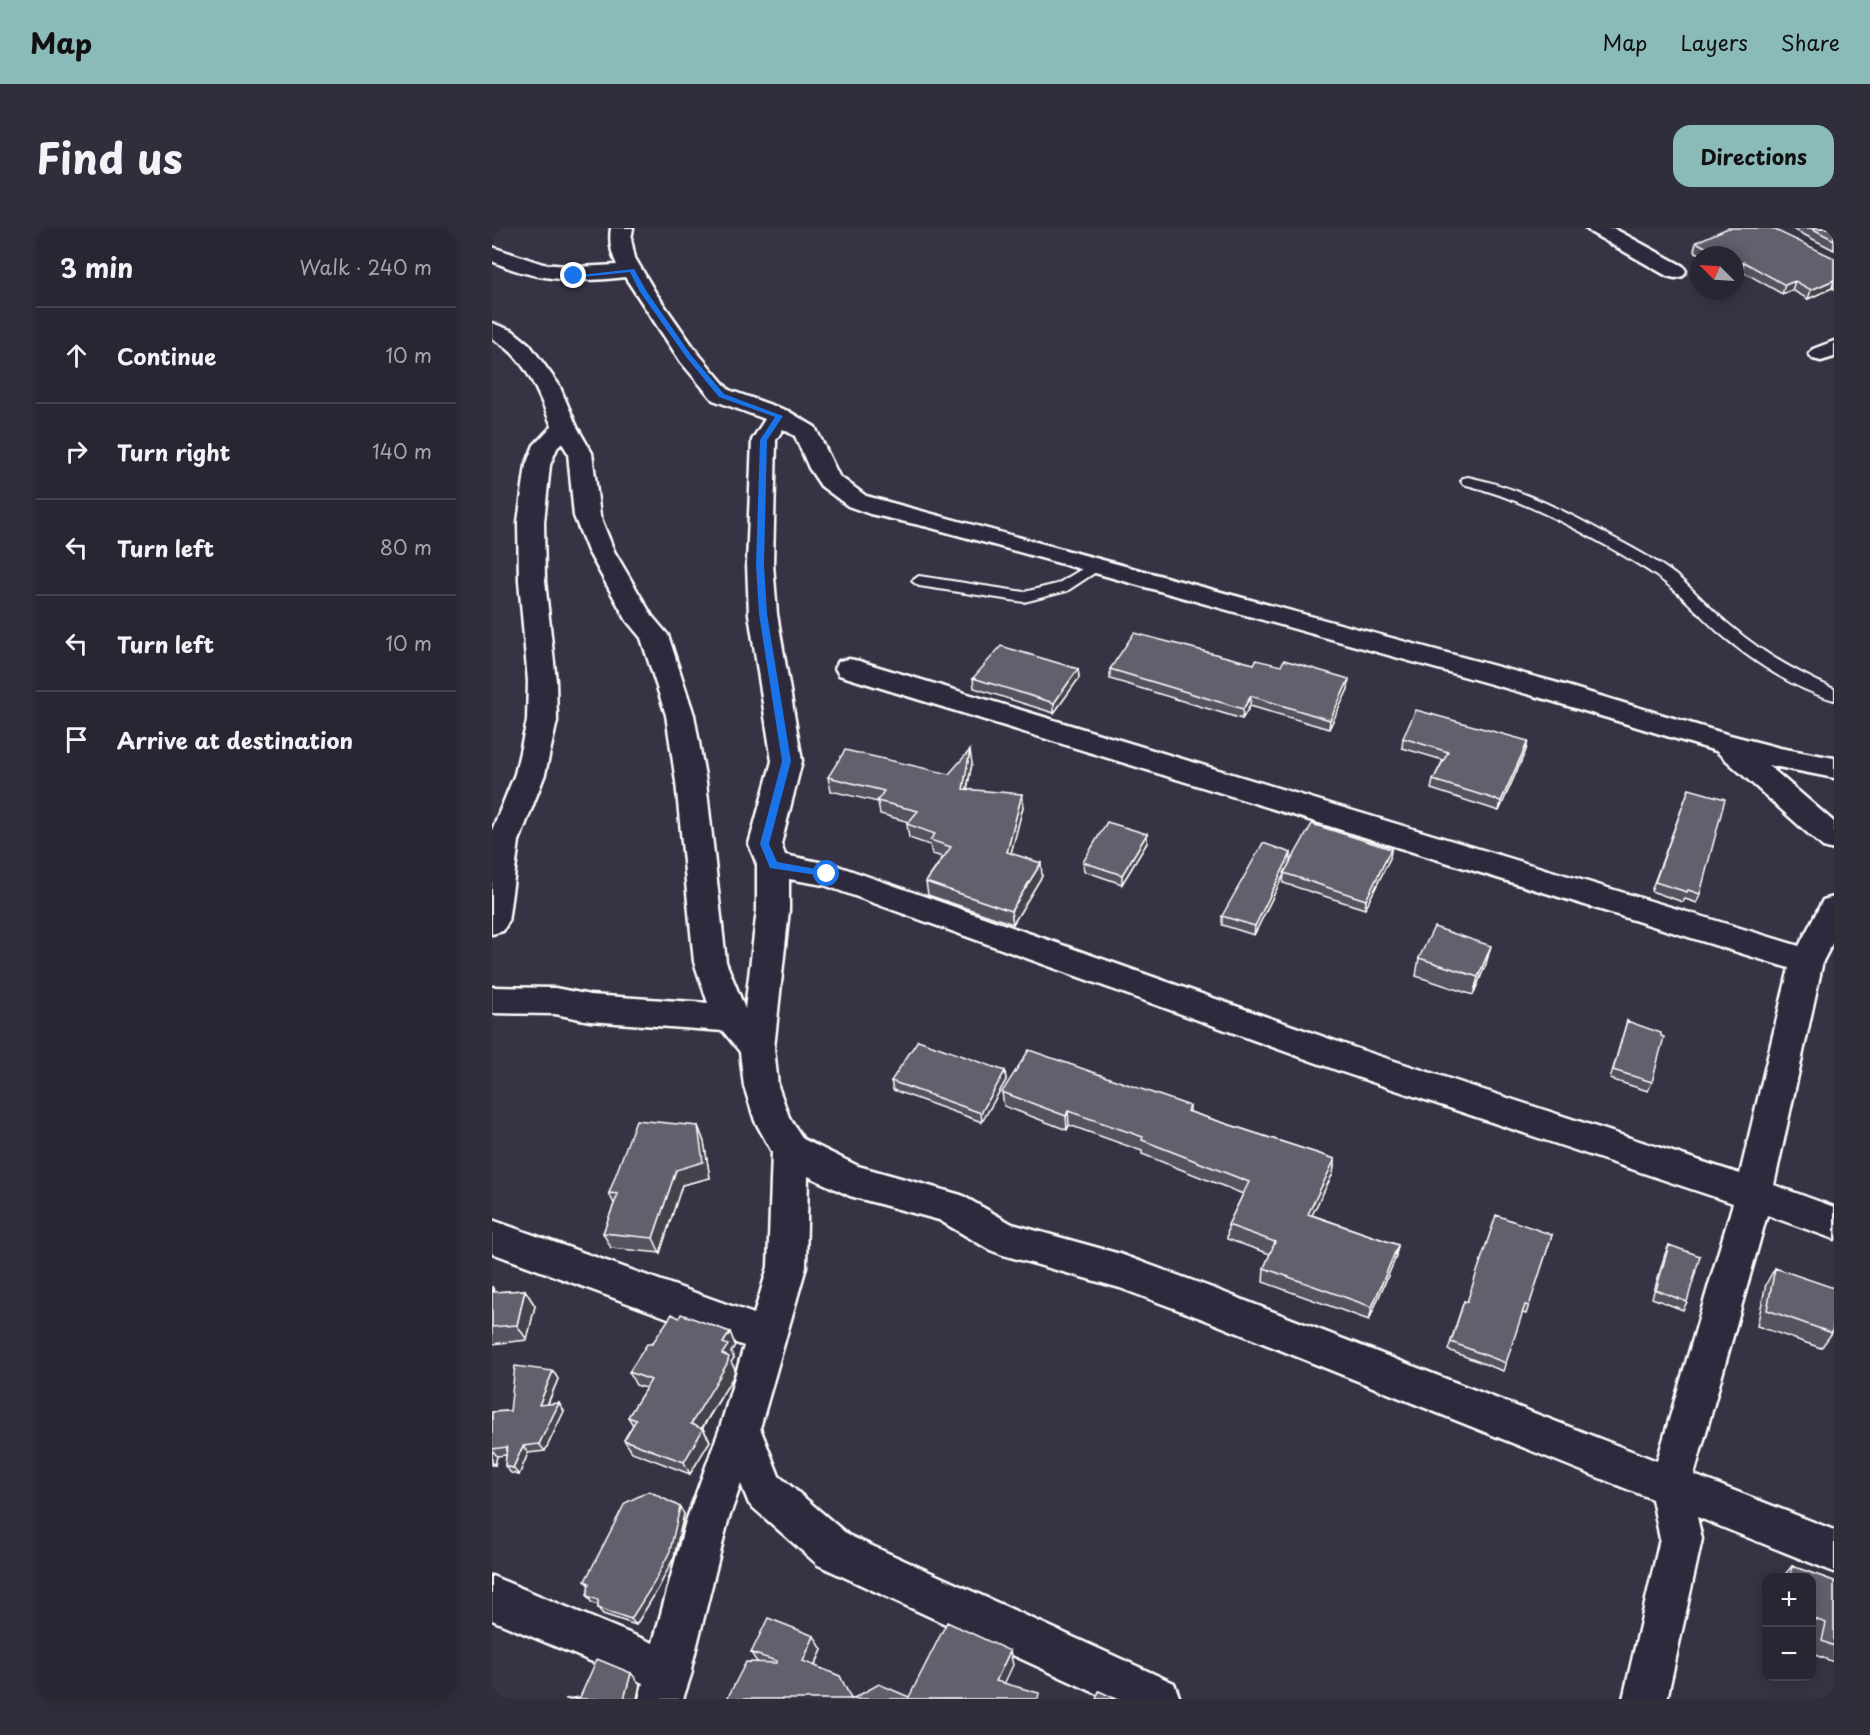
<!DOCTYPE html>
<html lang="en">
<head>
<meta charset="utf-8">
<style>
	body { margin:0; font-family:"Playpen Sans",sans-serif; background:#312e3c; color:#f1f3f6 }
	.controls { position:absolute; right:18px; bottom:18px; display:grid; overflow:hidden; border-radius:12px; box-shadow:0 3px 15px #0003 }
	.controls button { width:54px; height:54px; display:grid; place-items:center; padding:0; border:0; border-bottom:2px solid #45434f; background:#292634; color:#f1f3f6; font:30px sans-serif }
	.compass { position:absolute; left:1198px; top:18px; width:54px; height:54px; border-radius:50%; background:#292634; box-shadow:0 3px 15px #0003; rotate:294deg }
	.stop { position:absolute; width:18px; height:18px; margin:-14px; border:4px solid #1a73e8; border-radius:50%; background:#fff }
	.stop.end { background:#1a73e8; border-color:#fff; box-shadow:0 2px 6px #0008 }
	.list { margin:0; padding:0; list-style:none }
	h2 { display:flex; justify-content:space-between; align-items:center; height:78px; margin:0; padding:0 24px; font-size:26px }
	h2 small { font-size:20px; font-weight:400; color:#a5a5ac }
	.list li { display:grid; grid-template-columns:39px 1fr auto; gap:18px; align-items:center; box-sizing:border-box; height:96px; padding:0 24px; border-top:2px solid #45434f }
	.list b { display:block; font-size:22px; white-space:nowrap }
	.list em { font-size:20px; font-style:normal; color:#a5a5ac }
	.icon { flex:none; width:33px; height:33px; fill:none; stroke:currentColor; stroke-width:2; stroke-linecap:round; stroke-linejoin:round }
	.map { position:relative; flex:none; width:1342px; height:1471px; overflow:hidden; border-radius:18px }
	header { display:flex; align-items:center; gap:36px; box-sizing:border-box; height:84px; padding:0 30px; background:#8bbbb9; color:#111 }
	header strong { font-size:28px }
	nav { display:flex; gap:33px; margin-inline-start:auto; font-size:21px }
	.intro { display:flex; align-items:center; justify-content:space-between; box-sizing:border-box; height:144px; padding:0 36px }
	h1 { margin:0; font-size:42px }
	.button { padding:15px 27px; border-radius:18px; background:#8bbbb9; color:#111; font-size:21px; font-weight:700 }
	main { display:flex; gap:36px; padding:0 36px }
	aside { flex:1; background:#292634; border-radius:18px; box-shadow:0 3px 15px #0003 }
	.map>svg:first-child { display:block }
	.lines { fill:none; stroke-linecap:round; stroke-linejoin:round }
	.service-casing { stroke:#fff; stroke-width:4 }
	.minor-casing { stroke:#fff; stroke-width:5 }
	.service { fill:#2f2a3d; fill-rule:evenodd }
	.minor { fill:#2f2a3d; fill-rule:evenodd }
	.wall { fill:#55525e; stroke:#fff; stroke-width:1.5 }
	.shaded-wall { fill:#45424c; stroke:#fff; stroke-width:1.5 }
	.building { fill:#635f6d; stroke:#fff; stroke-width:1.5 }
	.route { fill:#1a73e8 }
</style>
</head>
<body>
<header>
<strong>Map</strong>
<nav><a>Map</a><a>Layers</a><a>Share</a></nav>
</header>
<div class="intro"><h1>Find us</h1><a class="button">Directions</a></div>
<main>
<aside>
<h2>3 min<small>Walk · 240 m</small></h2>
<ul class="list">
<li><svg class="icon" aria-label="ahead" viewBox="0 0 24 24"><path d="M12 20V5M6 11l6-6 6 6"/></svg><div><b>Continue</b></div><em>10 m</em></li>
<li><svg class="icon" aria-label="right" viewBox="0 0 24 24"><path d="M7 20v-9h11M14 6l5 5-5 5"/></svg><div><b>Turn right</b></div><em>140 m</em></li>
<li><svg class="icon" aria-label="left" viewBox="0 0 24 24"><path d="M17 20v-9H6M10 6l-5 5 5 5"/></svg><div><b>Turn left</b></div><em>80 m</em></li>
<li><svg class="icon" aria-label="left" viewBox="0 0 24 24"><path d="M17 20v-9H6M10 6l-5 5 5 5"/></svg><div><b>Turn left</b></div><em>10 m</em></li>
<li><svg class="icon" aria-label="arrive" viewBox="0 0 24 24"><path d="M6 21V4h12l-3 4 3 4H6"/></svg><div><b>Arrive at destination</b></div></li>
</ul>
</aside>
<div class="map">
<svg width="1342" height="1471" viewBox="0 0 1342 1471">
	<rect width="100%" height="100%" fill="#373345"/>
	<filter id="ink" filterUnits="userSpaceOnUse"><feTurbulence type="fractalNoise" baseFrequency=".0167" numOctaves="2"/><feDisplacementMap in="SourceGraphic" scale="12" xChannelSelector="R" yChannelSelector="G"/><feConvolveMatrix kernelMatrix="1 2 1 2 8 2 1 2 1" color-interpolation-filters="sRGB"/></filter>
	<g filter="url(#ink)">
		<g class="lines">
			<defs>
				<path id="service" d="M976,249c52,11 97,34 144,60 22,12 46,24 66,40 19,16 35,35 54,50 30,26 66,46 102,62v11c-41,-11 -85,-41 -117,-69 -17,-16 -32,-33 -50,-47 -19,-15 -41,-27 -62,-39 -46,-26 -91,-48 -142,-61l-2,-3 2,-3z
					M605,332l7,5 -2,3 -35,23 -43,11 -105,-16 -7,-5 7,-5 105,16 33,-8z"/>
				<path id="minor" d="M119,0h22l-2,11 4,19 20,34 42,60 32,38 59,21 27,16 24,49 27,20 688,186 172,52 54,14 54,10v20l-66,-13 66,57v28l-11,-3 -107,-96 -171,-52 -457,-128 -160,-44 -58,-13 -22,-8 -27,-20 -12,-18 -14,-32 -12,-7 -7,11 -3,124 4,50 25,147 -21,83 4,11 53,11 523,184 379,124 49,-206 -950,-293 -4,-7 4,-7 10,-2 10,2 940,285 24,-46 11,-3v43l-11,21 -49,224 60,22v32l-67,-24 -73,260 140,55v42l-137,-55 5,22 -35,160h-44l37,-160 -8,-40 -449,-180 -83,-31 -117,-33 -13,-5 -51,-30 -89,-24 -42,-20 -2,91 -46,161 19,48 69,59 326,148 6,16h-72l-290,-134 -69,-61 -8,-20 -13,37 -37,148 1,3 -9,27h-44l4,-16 -151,-63v-44l161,67 33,-122 34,-93 24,-82 -252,-93v-33l262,94 14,-47 4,-115 -17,-31 -11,-35 -4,-34 -17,-21 -133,-10 -35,-7 -63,-1v-26l63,1 35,7 118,8 -14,-41 -18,-180 -10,-67 -25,-77 -14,-17 -39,-70 -14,-35 -6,-63 -6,-10 -5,5 -7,17 -6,57 1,59 11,100 1,40 -12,53 -26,67 -11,81 -5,9 -11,3v-104l23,-56 12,-53 1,-40 -9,-100 -1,-59 8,-57 8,-20 18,-19c-13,-31 -27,-72 -60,-87v-16l21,8 16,13 30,41 18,42 15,26 8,63 14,35 38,65 16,19 26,80 12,67 20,180 19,47 12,-99v-45l-8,-21 23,-83 -23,-147 -2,-50 5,-124 13,-21 -52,-19 -32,-38 -56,-85c-46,6 -91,4 -133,-16v-14l51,17 35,3 39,-2c-6,-12 -8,-24 -6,-37zM297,651l35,6 518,187 391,131 -76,258 -442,-172 -95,-35 -108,-30 -51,-29 -103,-29 -55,-27 -14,-22 -11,-31 -4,-38 15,-138z
					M1094,0h27l70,38 3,5 -3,5 -8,2 -8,-2 -77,-44z
					M1342,113v16l-13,4 -8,-2 -4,-5 4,-5z"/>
			</defs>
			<use href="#service" class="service-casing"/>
			<use href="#minor" class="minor-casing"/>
			<use href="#service" class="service"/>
			<use href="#minor" class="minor"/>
		</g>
		<path class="wall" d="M1299,0h43v22z
			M1204,14l138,16v31l-2,-1 -24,11 -16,-9 -10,4 -40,-23 -7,3v-19h-33l-8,-4z
			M586,441l1,9 -25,35 -80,-25 -1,-10z
			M618,441l238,20 -19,40 -79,-23 -8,13 -132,-40z
			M911,510l123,12 -27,61 -68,-22 2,-9 10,-20 -41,-12z
			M480,535l-5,27 56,17 -12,46 31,23 -29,48 -85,-29 -2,-13 17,-25 -11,-3 -2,-9 -21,-7 -2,-14 2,-2 -29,-8 -2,-12 -47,-11 -3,-14 121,-3z
			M1197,561l11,105 -3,9 -12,-4 -2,3 -32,-11z
			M655,606v9l-25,41 -38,-13 -1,-9z
			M899,621l-1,9 -25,51 -82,-26 1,-9 -30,61 -32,-10v-9l69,-63 -1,9z
			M927,730l67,6 -13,31 -57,-19z
			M1135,793l25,61 -4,9 -38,-12z
			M513,843l1,9 -24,42 -89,-32 -2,-9z
			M510,864l188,14v6l145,47 -2,14 -21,42 86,30 -3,14 -26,61 -106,-38 1,-14 6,-14 -43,-15 1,-14 15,-31 -101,-40v-3l-73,-26 -2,5 -63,-24z
			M206,898l6,16 6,36 -28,7 -22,68 -49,-5 -8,-15 11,-29 -5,-11z
			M1060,1007l-26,79 -4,-1 -19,58 -55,-21 16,-49 3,1z
			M1177,1017l18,57 -4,8 -31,-12 13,-44z
			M1283,1040l57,65 -11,15 -64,-22 9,-42z
			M0,1058l3,6 30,-2 10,16 -8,34 -35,4z
			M187,1090l51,14 5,13 -4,7 3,6 -3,4 4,7 -2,8 -31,52h1l7,12 -20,33 -58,-22 -8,-12 9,-15 -5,-8 18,-29 -10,-3 -7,-13 23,-28z
			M61,1143l5,8 -10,25 16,7 -19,40 -17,2 -9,22 -8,-2 -6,-7 1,-11 -9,1 -2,9h-3v-53l18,-1z
			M192,1286l-10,43 -16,32 -22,36 -33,-11 -5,-6v-3l-6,-2 -5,-7 2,-10 -4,-5z
			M1300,1338l42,15v81l-22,-8v-7l2,-12 -2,-1v-56h-30z
			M322,1408l8,14 -7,16 25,10 11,23 -94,-37 -6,-9z"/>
		<path class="shaded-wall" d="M1252,34l-2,9 -6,3 2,-9z
			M1342,52l-2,8 -24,11 3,-9z
			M1303,53l-3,9 -10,4 3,-9z
			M586,441l1,9 -25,35v-10z
			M857,451l-1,10 -19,40 1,-9z
			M759,468l-1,10 -8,13 1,-10z
			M1036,513l-2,9 -27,61 2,-10z
			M478,522l2,13 -8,40 -1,-14z
			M530,566l1,13 -15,58 -1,-13z
			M655,606v9l-25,41v-9z
			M899,621l-1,9 -25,51 1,-9z
			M799,625l-1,9 -36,73 1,-9z
			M549,635l1,13 -29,48 -2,-13z
			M999,718l-5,18 -13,31 5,-18z
			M513,843l1,9 -24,42 -1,-9z
			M576,883l1,14 -2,5 -1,-14z
			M206,898l6,16 6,36 -28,7 -22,68 -7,-15 23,-68z
			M843,931l-2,14 -27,54 2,-13z
			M906,1017l-3,14 -26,61 3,-13z
			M33,1062l10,16 -8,34 -10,-15z
			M238,1104l5,13 -4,7 3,6 -3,4 4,7 -2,8 -36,59 -6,-12 31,-70 1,-11z
			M61,1143l5,8 -14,33 -5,-7z
			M67,1175l5,8 -19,40 -6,-7z
			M211,1201l7,12 -20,33 -6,-12z
			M31,1218l5,7 -9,22 -6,-7z
			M0,1222l5,6 -2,9 -3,-3z
			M188,1279l4,7 -10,43 -16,32 -22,36 -5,-6z
			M322,1408l8,14 -12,25 -7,-14z
			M518,1423l3,14 -14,30 -3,-14z
			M139,1445l9,11 -3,15h-13z"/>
		<path class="building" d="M1236,0h43l63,30v22l-23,10 -16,-9 -10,4 -41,-23 -6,3 -3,-2v-8h-15l-24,-13z
			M1319,0h23v12z
			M642,405l120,31 2,-4 25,6 3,-6 65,19 -19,41 -79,-24 -8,13 -133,-40z
			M509,418l77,23 -24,34 -81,-25z
			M924,482l112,31 -27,60 -68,-21 15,-28 -45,-14z
			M353,522l104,24 21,-24 -7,39 59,5 -15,58 34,11 -30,48 -85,-29 25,-35 -21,-7 5,-6 -28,-10 11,-13 -41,-10 7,-10 -56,-14z
			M1197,561l36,10 -25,95 -12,-4 -1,2 -32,-10z
			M615,594l40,12 -25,41 -39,-13z
			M820,596l79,25 -25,51 -82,-27z
			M771,615l28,10 -36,73 -33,-10z
			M942,699l57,19 -13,31 -59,-19z
			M1135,793l34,12v3l3,1 -12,45 -39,-12z
			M426,812l87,31 -24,42 -90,-32z
			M537,822l161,56 -3,5 148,48 -27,55 90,31 -26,62 -108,-39 11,-26 -47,-17 21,-43 -107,-42 1,-3 -75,-26 -2,5 -64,-24z
			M144,892l62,6 5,36 -27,8 -23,68 -50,-5 15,-39 -9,-1z
			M1004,987l56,20 -23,71 -4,-1 -19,58 -55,-21 13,-41 3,1z
			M1177,1017l31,11 -13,46 -31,-12z
			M1283,1040l59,20v30l-2,15 -65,-23z
			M0,1061l2,3 31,-2 -8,35 -25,2z
			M180,1086l7,4 2,-4 49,18 -7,11 5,2 -6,9 7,3 -2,7 -36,60 12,5 -19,33 -60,-22 12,-20 -8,-3 23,-37 -22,-8 18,-28h5z
			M23,1138l38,5 -14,34 20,-2 -20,41 -16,2 -10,22 -8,-2 2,-19 -15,2v-37l18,-1z
			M157,1263l31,16 -10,44 -16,32 -23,36 -33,-11v-8l-11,-4 2,-13 -4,-2 40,-78z
			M1300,1338l42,15v65l-12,-5 4,-18 -14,-5v-40h-22z
			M276,1390l46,18 -11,25 37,15 11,23h-124l19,-37 31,1v-2l-26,-8z
			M455,1394l63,29 -14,30 43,12 -1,6h-186l27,-15 30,13z
			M105,1431l34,14 -7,26h-59l15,-2z
			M607,1463l17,8h-20z"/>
	</g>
	<path class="route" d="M142,41l13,23 44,63 33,39 59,22 -16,24 -3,124 3,50 24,147 -22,83 8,18 50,9 3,1v5l-60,-9 -10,-24 22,-83 -23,-147 -3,-50 4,-124 15,-23 -56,-20 -32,-39 -47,-66 -10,-20 -56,6 -3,-2z"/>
</svg>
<div class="controls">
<button>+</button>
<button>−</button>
</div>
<svg class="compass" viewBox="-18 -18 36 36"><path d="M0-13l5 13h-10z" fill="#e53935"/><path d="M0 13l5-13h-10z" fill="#a5a5ac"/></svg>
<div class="stop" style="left:335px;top:646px"></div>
<div class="stop end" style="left:82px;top:48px"></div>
</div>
</main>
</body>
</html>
